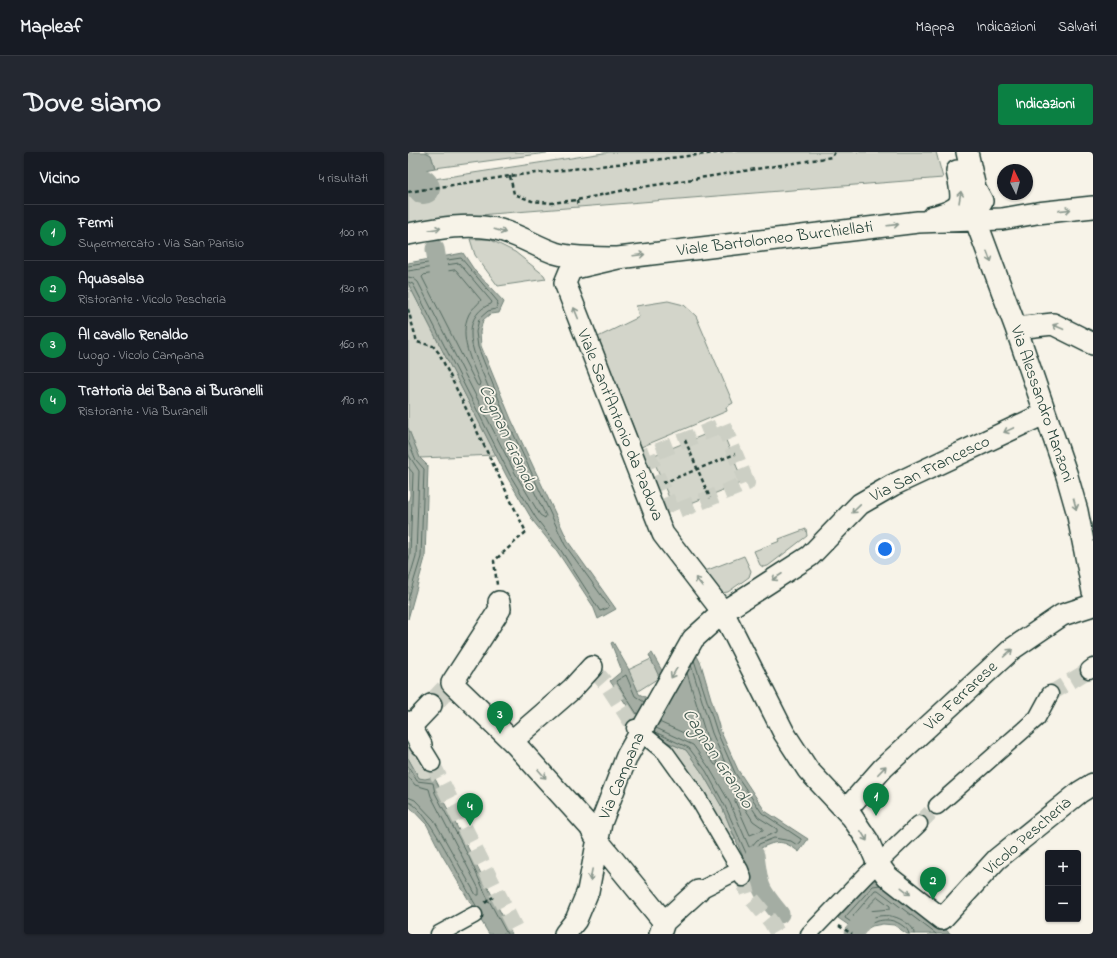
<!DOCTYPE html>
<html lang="it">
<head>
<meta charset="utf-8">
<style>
	body { margin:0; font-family:"Indie Flower",sans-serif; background:#242831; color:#f1f3f6 }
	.controls { position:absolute; right:12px; bottom:12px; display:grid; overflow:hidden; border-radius:4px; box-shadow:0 1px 3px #0004 }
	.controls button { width:36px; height:36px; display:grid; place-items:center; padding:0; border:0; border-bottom:1px solid #363941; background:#171b24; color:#f1f3f6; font:20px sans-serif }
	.compass { position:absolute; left:589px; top:12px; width:36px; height:36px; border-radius:50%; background:#171b24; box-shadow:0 1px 3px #0004; rotate:355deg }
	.you { position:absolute; left:477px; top:397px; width:14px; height:14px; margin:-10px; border:3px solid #fff; border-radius:50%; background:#1a73e8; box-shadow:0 0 0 6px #1a73e833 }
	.badge { display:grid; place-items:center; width:26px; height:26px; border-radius:50%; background:#0b8043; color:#fff; font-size:13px; font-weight:700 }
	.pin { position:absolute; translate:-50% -33px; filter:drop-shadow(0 1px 2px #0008) }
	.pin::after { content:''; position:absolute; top:21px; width:14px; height:12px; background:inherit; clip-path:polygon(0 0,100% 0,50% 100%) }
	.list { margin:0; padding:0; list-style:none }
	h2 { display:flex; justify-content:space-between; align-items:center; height:52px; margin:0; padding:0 16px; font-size:17px }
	h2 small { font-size:13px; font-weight:400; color:#9ea1a6 }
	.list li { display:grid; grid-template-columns:26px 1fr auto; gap:12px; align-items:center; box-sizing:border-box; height:56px; padding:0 16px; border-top:1px solid #363941 }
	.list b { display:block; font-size:15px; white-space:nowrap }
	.list p { margin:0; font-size:13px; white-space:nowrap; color:#9ea1a6 }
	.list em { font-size:13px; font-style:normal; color:#9ea1a6 }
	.map { position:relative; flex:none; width:685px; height:782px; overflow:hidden; border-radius:4px }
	header { display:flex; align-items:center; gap:24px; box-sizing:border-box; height:56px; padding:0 20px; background:#171b24; border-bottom:1px solid #363941 }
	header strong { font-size:19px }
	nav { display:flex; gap:22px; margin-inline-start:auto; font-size:14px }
	.intro { display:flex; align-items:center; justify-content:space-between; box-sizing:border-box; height:96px; padding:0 24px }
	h1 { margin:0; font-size:28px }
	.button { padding:10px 18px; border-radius:4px; background:#0b8043; color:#fff; font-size:14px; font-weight:700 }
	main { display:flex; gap:24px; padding:0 24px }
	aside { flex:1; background:#171b24; border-radius:4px; box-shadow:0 1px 3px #0004 }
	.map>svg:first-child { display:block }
	.green { fill:#d3d5ca; stroke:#79897f }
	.water { fill:#a4ada3; stroke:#6f8077 }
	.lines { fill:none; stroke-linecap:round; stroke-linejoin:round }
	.shore { stroke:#546a60; stroke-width:1 }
	.canal { stroke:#a4ada3; stroke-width:19 }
	.river { stroke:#a4ada3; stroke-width:32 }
	.pedestrian-tunnel { stroke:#cccfc4; stroke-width:16; stroke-dasharray:16 8; stroke-linecap:butt }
	.minor-tunnel { stroke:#cccfc4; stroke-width:21; stroke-dasharray:21 10; stroke-linecap:butt }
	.pedestrian-casing { stroke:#1f3d34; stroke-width:19 }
	.minor-casing { stroke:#1f3d34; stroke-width:24 }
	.path { stroke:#1f3d34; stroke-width:2.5; stroke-dasharray:4 3; stroke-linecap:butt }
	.pedestrian { stroke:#f7f3e8; stroke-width:16 }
	.minor { stroke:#f7f3e8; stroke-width:21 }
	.oneway { stroke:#8b988e }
	.labels { text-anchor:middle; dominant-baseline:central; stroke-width:3.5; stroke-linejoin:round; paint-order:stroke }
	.street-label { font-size:17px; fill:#1f3d34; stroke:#f7f3e8 }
	.water-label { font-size:18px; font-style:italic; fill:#405950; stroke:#f7f3e8 }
</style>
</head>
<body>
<header>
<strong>Mapleaf</strong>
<nav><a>Mappa</a><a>Indicazioni</a><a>Salvati</a></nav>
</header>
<div class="intro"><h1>Dove siamo</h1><a class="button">Indicazioni</a></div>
<main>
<aside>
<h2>Vicino<small>4 risultati</small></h2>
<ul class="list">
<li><span class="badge">1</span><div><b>Fermi</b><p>Supermercato · Via San Parisio</p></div><em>100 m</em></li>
<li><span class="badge">2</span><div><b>Aquasalsa</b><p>Ristorante · Vicolo Pescheria</p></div><em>130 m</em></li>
<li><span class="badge">3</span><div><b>Al cavallo Renaldo</b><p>Luogo · Vicolo Campana</p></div><em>160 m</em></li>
<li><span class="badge">4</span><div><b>Trattoria dei Bana ai Buranelli</b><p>Ristorante · Via Buranelli</p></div><em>190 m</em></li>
</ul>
</aside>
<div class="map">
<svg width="685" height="782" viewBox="0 0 685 782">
	<rect width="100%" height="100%" fill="#f7f3e8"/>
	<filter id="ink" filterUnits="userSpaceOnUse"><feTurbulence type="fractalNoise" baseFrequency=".025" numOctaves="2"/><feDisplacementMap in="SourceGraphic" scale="8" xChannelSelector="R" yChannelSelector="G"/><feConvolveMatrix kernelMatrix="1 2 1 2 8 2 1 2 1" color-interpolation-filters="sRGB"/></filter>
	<g filter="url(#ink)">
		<path class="green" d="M17,0h129l-119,16 -4,-13z
			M202,0h326l7,26 -452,36 -83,10v-41z
			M62,87h19l26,13 29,23 2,4 -48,7 -23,-31z
			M0,131l88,172 -76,3 -12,-30z
			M260,149l16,4 12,11 37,87 -7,4 1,4 -86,36 -43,-110 41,-20 -3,-11z
			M313,276l22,54 -69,28 -22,-54z
			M398,377l1,7 -39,30 -5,1 -3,-2 -6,-14 26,-10 -1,-2z
			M336,404l7,15 -2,6 -21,15 -6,1 -4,-2 -13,-20z
			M243,507l9,18 -22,14 -10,-21z
			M242,583l36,15 17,24 19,33 13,32 -5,3z
			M0,585l26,40 -9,3 -6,-2 -11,-20z"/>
		<path class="water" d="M0,0h17l6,3 4,13 -27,5z
			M55,101l12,18 29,31 -5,11 -9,1 -7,6 -3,12 1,14 30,73 58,124 47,66 -18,10 -5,-13 -36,-55 -24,-30 -26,-44 -99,-194v-20z
			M0,276l12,30 8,8 -3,92 -17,61v-115l2,-9z
			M205,490l15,26 11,26 10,5 12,-18 -12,-26 3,-2 13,23 30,-24 6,12 19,66 18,40 27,41 43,28 -9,13c-15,-12 -22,-12 -38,-4l1,32 -8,3 -32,-76 -19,-33 -17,-24 -36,-15 -11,-12 -29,-42 12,-10 -11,-28z
			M0,606l11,20 6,1 9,-2 7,13 -3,1c27,49 49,96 74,143h-23l-47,-79 -15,-30 -19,-20z
			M467,728l6,1 70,53h-44l-13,-9 -11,-1 -11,2 -12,7 -22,-15 33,-36z"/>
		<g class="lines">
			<path class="shore" d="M0,114l53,-8 37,44 -2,7 -8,2 -9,8 -3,13 2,15 29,73 58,125 44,61 -1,2 -8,3 -40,-62 -24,-31 -26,-43 -97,-191 -5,-2
				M48,118l25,30c-3,5 -9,8 -12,14 -11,23 3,48 11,69l-1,3 -2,-1 -55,-108 2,-2z
				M0,119l51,-8 33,39 -1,2c-12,4 -20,15 -20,28 -1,18 10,36 16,52 18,45 38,89 59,132l-1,2 -5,-3 -25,-42 -97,-191 -5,-4 -5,-1
				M0,289l8,19 8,9 -3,88 -13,43
				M0,302l11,17 -3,85 -8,27
				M0,315l5,6 -3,82 -2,8
				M229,562l-21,-33 10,-6 9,21 9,6
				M251,570l36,16 20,27h3l-12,-30 -19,-62
				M248,576l37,17 17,24 20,34 19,44h2l6,-7 20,-8v-3l-19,-12 -28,-43 -18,-41 -21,-68
				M247,580l34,16 17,23 19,35 29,65 3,-1v-22l2,-4 15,-6 17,3 6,4 4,-3v-3l-39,-26 -27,-40 -18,-41 -23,-72
				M0,614l9,15 16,2 2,10 34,64 17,38 21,39
				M0,624l7,9 14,4 2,7 48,93v6h-3l-42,-75 -19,-20 -7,-3
				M328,646l3,1 14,22 10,7v2l-13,5 -15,-34z
				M0,650c18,2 57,87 69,105
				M472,733l-7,1 -27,30 -1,2 15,10c16,-7 28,-13 43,-2 4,3 5,4 6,8
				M470,745l12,9v3l-22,2 -1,-3z
				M506,782c0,-6 -4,-9 -9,-12 -14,-10 -30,-7 -45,0l-7,-6 22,-26h3l58,44"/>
			<path class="canal" d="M27,97l6,34
				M347,703c4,32 4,34 25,59
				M445,782l12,-17"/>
			<path class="river" d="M0,26l14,7 2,3"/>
			<path class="pedestrian-tunnel" d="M315,273l24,58 -74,30 -25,-58z
				M186,518l14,16 27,42
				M642,542l39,-24
				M24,611l86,171
				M511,672l18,-18
				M335,726l5,16 23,28 7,12"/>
			<path class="minor-tunnel" d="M23,553l21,-22"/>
			<defs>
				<path id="pedestrian" d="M681,518l4,-3
					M227,576l30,24 33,46 42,72 3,8
					M13,593l11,18
					M529,654l100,-88 13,-24
					M290,739l42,-21
					M31,782l35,-19
					M401,782l58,-60 52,-50"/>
				<path id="minor" d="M559,0l8,36 7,13
					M567,36l1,33 40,107 51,148 10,35 16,81
					M524,65c33,-9 32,-14 25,-46
					M0,82c28,-5 56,-11 84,-6 23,4 42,18 63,25 20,6 42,4 63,5l300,-36 84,-3 35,-6 56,-6
					M210,106l-43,10 -5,3 -5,12 98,251 60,78 61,121 24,37 44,47 16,24 10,23 9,12 55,43 55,-60 83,-67 13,-8
					M608,176l37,-4 40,20
					M91,450l1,7 -48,74 64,62 74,82 8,14 66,81
					M0,570l13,23
					M3,574l20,-21
					M104,589l60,-52 20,-22
					M438,658l37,-42 129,-119 50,-34 31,-10
					M157,782l11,-14 12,-29 13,-68 26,-67 66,-117 30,-27 87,-56 50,-52 33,-19 151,-71
					M252,782l4,-12 34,-31"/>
			</defs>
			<use href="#pedestrian" class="pedestrian-casing"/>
			<use href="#minor" class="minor-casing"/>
			<path class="path" d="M102,24l4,18 18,7 19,2 26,-3 53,-11 202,-32 3,-5
				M0,40l102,-16 214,-24
				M169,48l1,7
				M0,157l9,33 16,4 6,7 87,179 -32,29 3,24
				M277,288l25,58
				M255,331l72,-29
				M77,751l8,-6
				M431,774l13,8"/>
			<use href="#pedestrian" class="pedestrian"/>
			<use href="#minor" class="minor"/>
		</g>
		<defs><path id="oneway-shaft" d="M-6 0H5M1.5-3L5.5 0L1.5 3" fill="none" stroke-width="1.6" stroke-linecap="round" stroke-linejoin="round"/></defs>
		<g class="oneway">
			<use href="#oneway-shaft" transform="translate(552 45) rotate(-81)"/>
			<use href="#oneway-shaft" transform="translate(657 58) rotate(-6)"/>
			<use href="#oneway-shaft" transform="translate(485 73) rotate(-7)"/>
			<use href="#oneway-shaft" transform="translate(27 77) rotate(-9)"/>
			<use href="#oneway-shaft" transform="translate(92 79) rotate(17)"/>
			<use href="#oneway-shaft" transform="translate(231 103) rotate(-7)"/>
			<use href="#oneway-shaft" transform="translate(581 105) rotate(70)"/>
			<use href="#oneway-shaft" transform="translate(168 161) rotate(-112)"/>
			<use href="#oneway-shaft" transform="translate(650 175) rotate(-157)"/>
			<use href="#oneway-shaft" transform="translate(601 278) rotate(155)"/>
			<use href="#oneway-shaft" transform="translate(667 352) rotate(75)"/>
			<use href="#oneway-shaft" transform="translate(448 357) rotate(136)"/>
			<use href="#oneway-shaft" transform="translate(369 425) rotate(147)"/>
			<use href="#oneway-shaft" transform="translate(291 430) rotate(-129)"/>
			<use href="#oneway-shaft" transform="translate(600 501) rotate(-42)"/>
			<use href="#oneway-shaft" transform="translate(266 521) rotate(120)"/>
			<use href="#oneway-shaft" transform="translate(474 618) rotate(-46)"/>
			<use href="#oneway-shaft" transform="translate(134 622) rotate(48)"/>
			<use href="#oneway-shaft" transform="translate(456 684) rotate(58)"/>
			<use href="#oneway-shaft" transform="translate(183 723) rotate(101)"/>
			<use href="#oneway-shaft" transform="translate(498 739) rotate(38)"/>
		</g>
	</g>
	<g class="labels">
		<g class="street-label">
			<text transform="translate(367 87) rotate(-7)">Viale Bartolomeo Burchiellati</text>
			<text transform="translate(634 252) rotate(71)">Via Alessandro Manzoni</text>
			<text transform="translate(212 273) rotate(68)">Viale Sant'Antonio da Padova</text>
			<text transform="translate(522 317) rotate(-26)">Via San Francesco</text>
			<text transform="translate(553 544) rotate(-43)">Via Ferrarese</text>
			<text transform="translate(214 624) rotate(-67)">Via Campana</text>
			<text transform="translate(620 684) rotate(-41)">Vicolo Pescheria</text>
		</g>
		<g class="water-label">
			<text transform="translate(99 286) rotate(65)">Cagnan Grando</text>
			<text transform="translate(309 607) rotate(57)">Cagnan Grando</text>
		</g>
	</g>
</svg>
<div class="controls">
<button>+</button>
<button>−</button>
</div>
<svg class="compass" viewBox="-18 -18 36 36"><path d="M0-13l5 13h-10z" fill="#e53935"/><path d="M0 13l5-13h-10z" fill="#9ea1a6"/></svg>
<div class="you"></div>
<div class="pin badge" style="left:468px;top:664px">1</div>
<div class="pin badge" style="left:525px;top:748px">2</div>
<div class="pin badge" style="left:92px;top:582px">3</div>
<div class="pin badge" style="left:62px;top:674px">4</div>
</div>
</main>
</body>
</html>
